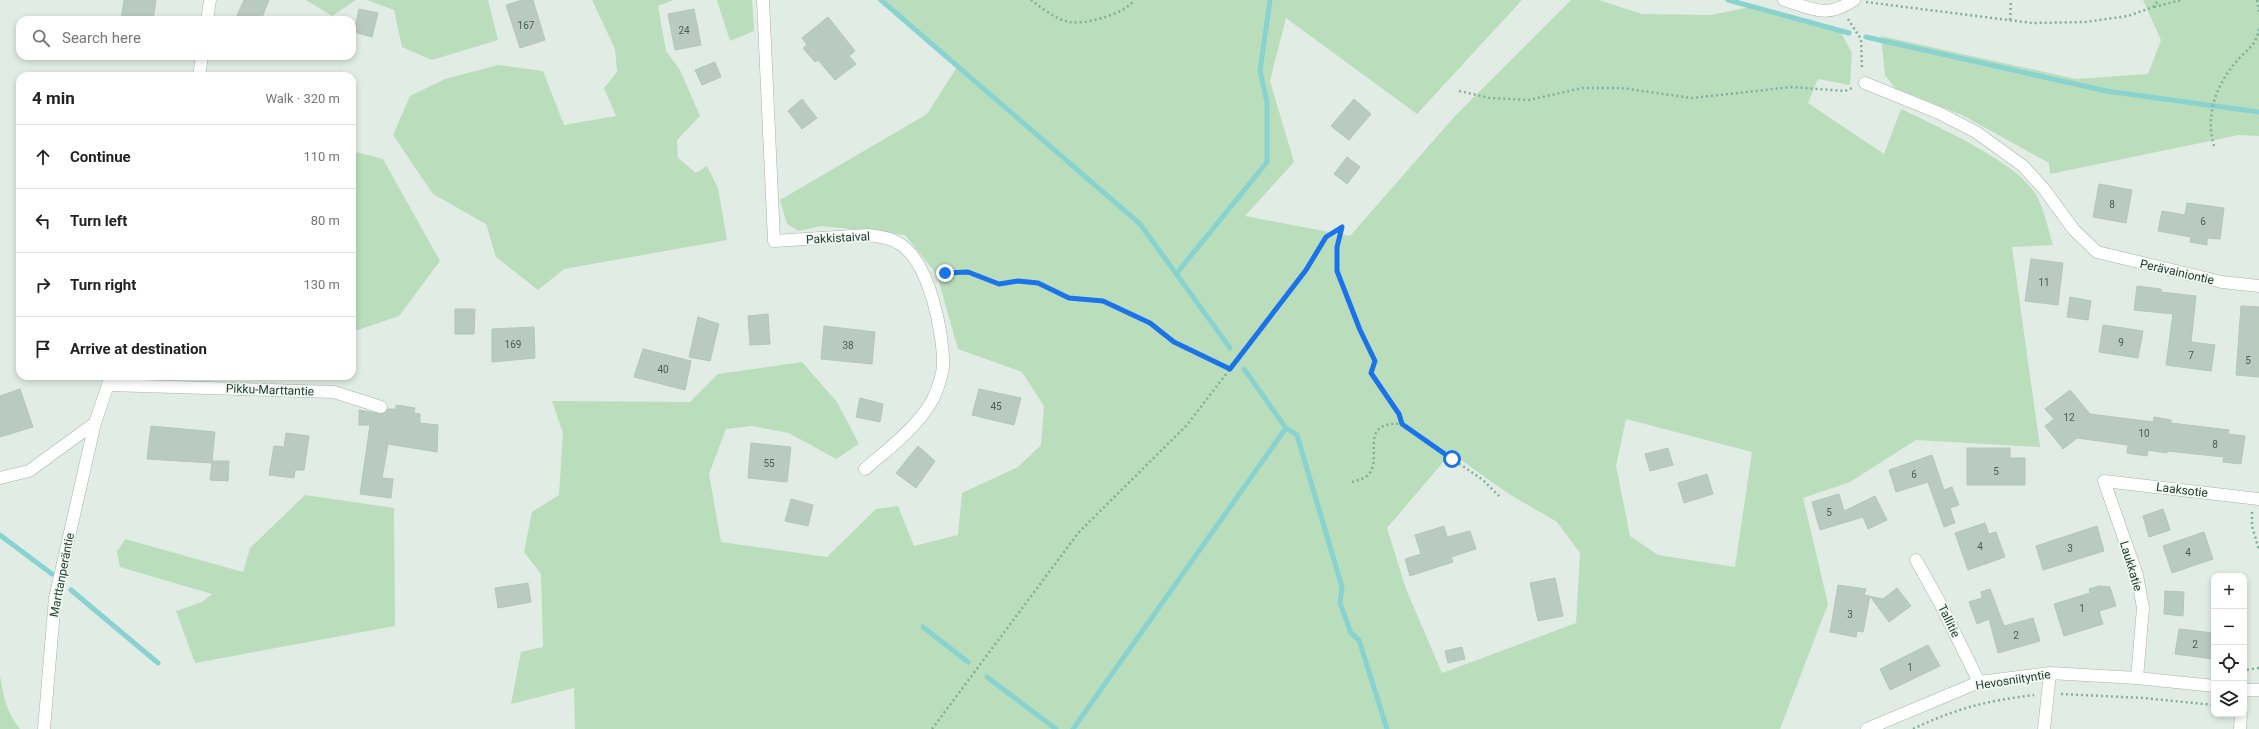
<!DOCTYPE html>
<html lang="en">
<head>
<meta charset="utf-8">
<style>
	body { margin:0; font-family:Roboto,sans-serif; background:#f2f2f2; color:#222 }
	.controls { position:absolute; right:12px; bottom:12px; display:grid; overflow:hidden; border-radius:8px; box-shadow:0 2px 6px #0003 }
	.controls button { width:36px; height:36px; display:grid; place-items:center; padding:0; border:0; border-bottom:1px solid #e0e0e0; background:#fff; color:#222; font:20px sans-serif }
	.stop { position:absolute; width:12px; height:12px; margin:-9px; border:3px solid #1a73e8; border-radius:50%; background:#fff }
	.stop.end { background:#1a73e8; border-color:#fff; box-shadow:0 1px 4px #0008 }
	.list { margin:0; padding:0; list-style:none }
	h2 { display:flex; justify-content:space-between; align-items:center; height:52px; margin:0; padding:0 16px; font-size:17px }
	h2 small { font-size:13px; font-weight:400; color:#767676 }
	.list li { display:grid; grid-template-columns:26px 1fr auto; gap:12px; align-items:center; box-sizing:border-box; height:64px; padding:0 16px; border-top:1px solid #e0e0e0 }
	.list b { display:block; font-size:15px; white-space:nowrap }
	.list em { font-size:13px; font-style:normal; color:#767676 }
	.icon { flex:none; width:22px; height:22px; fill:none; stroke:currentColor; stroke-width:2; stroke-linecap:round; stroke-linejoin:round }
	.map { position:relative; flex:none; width:2259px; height:729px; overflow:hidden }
	.search { position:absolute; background:#fff; box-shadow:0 2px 6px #0003; left:16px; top:16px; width:340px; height:44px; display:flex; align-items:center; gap:10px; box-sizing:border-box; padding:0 14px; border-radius:12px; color:#767676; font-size:15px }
	.panel { position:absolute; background:#fff; box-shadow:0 2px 6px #0003; left:16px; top:72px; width:340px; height:308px; border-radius:12px }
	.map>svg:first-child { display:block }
	.green { fill:#badebc; fill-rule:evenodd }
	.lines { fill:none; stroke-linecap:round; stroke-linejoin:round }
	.stream { stroke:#88d3d0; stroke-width:5 }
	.building { fill:#b9cac0; stroke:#b4c6bb }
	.minor-casing { stroke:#a4b4ab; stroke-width:13 }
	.path { stroke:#81b098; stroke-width:2.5; stroke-dasharray:2 3; stroke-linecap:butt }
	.minor { stroke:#fff; stroke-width:12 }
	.route { stroke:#1a73e8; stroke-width:5 }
	.labels { text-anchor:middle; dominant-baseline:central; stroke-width:3.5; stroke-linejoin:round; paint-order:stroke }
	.number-label { font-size:10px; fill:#476054 }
	.street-label { font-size:12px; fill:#213d30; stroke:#f2f9f4 }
</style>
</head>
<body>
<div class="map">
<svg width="2259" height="729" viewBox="0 0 2259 729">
	<rect width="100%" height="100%" fill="#e1ece5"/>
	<path class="green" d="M306,0h50l-24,16z
		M367,0h121l10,40 -66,20 -30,-13 -8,-37z
		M592,0h82l-16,6 8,45 14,19 20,46 -23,24 1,18 18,15 11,-7 11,22 9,52 -163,29 -26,21 -42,-33 -10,-33 -53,-30 -40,-59 17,-39 35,-17 53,-14 45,6 21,54 52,-9 -12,-28 13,-16 -2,-23z
		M717,0h35l2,31 -24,10z
		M881,0h641l-105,114 -131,-96 -16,63 24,81 -49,54 105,20 104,-119 117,-117h28l43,14 69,1 39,-8 89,22 13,24 -2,32 -32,-6 -10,24 76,51 17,-45c35,17 114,52 134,84 9,14 13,36 18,52l-41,2 28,200 -124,-7 -66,42 -47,16 25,106 -48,125h-1205l-1,-41 -63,16 10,-52 22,-5 -2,-73 -17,-22 8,-40 27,-17 4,-62 -11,-32 138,1 28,-28 84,-12 35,40 22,42 -23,15 -47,-26 -37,-7 -26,3 -17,45 12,68 106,15 49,-48 22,-3 16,40 44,-11 4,-42 56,-26 23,-22 3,-39 -22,-34 -64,-23 -21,-74 -32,-40 -84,-9 -23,5 -11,-7 -7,-24 147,-86 30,-47zM1626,419l126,33 -17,115 -77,-12 -28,-19 -14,-70zM1451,453l58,41 48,28 23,31 -4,70 -134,50 -36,-84 -19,-61z
		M2143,0h116v136l-20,-1 -189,39 -1,-11 -85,-47 -69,-28 -10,-13 -4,-39 195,43 72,-5 13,-34z
		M352,151l31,8 57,102 -41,55 -47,16z
		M305,495l89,13 1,118 -200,37 -19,-52 26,-9 10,-8 -92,-27 -3,-15 8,-13 118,33 7,-24z
		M0,676c3,19 7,38 20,53h-20z"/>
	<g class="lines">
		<path class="stream" d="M881,0l259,224 90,124
			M1728,0l121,33
			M1866,37l240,54 153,21
			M1177,273l90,-111v-60l-7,-31 10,-71
			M1244,369l42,59 11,7 45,152 -2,16 11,30 8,7 28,89
			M0,535l52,39
			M71,590l87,73
			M923,627l45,35
			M987,677l69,52
			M1073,729l213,-301"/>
	</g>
	<path class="building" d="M124,0h32l-3,20h-32z
		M244,0h25l-8,20h-26z
		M522,0h11l12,40 -25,8 -14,-43z
		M359,9l19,4 -6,24 -18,-5z
		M694,9l7,36 -26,5 -7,-36z
		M828,17l27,34 -6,5 7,8 -21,16 -17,-20 -3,2 -12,-14 4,-3 -5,-7z
		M715,62l6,15 -19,8 -7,-15z
		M802,99l15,19 -15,11 -14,-18z
		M1354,99l17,15 -22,26 -18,-14z
		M1347,157l13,10 -13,17 -13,-10z
		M2099,184l33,6 -6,33 -33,-6z
		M2187,203l37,5 -4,31 -13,-1v7l-17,-3 1,-5 -33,-6 4,-20 23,4z
		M2031,259l32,4 -5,42 -33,-4z
		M2137,286l24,3v3l35,4 -5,46 24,3 -4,26 -45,-6 7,-51 -39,-4z
		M2070,297l21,4 -3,19 -21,-3z
		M2241,306l18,1v70l-23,-2z
		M455,309h20l-1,25h-19z
		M768,314l2,30 -20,1 -2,-29z
		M698,317l21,7 -9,37 -21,-4z
		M2103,325l40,6 -5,27 -39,-6z
		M824,326l51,6 -3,32 -51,-5z
		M534,327l1,31 -43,4v-33z
		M643,349l48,12 -6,29 -51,-13z
		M20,389l13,38 -33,10v-41z
		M979,389l42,9 -7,27 -42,-10z
		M2070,390l20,24 63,8 1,-5 17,3v3l58,7 -1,4 17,2 -4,28 -18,-2 1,-5 -57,-6v2l-19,-3 -1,6 -20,-3 1,-8 -51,-7 -14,11 -18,-23 9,-7 -9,-10z
		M860,398l23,6 -3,18 -24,-5z
		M396,405l19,3 -1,5 6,1v9l18,2 -1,27 -49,-8 -6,34 11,1 -2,19 -31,-4 10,-69h-11v-15l23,4 6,-5h8z
		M151,426l64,6 -3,29h17l-1,20 -18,-1 2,-17 -65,-4z
		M286,433l23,3 -5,34h-9l-1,8 -25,-3 5,-29 10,1z
		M751,443l40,4 -4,35 -39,-4z
		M918,446l17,15 -19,27 -20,-15z
		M1668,448l5,17 -23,6 -5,-17z
		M1967,448h43v10h15v27h-58z
		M1932,455l12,35 8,-3 7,18 -9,3 5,15 -11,4 -16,-45 -32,10 -7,-22z
		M1707,474l6,20 -29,9 -6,-20z
		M1839,494l5,17 31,-15 12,24 -19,9 -5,-12 -43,13 -8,-28z
		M791,499l22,6 -5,21 -23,-5z
		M2163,509l7,21 -21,7 -6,-21z
		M1985,523l4,11 7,-2 9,25 -37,13 -13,-37z
		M1444,526l3,11 23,-6 6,18 -25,8 2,5 -43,14 -5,-17 16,-5 -6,-19z
		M2097,526l7,25 -61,19 -7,-24z
		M2204,532l9,27 -41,14 -9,-27z
		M1555,578l8,38 -25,5 -8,-38z
		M528,583l3,19 -33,6 -3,-20z
		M1838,585l28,4 -2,6 19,4 14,-11 14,18 -22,16 -19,-26 -7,36 -6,-1 -1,6 -26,-5z
		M2099,586l11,1 6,19 -17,5 4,13 -39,12 -10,-32 36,-11 -1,-4z
		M1990,589l14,37 29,-8 7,23 -42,12 -9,-34 -12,5 -8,-22 13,-4 -1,-6z
		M2165,591l19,1 -1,24 -19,-2z
		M2179,629l35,4v26l-39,-5z
		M1928,645l12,21 -50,24 -10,-21z
		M1462,647l3,12 -17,4 -3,-12z"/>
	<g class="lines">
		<defs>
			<path id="minor" d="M763,0l11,241 94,-6c11,1 23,3 32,9 30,19 44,91 43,123 -1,9 -6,24 -10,32 -15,28 -45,50 -68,70
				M1784,0c30,9 41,19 70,0
				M207,20l3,-20
				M199,76l3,-20
				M1865,83l74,30 37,19 47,34 21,23 30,41 23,22 125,30 37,4
				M108,385l226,7 47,15
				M0,478l29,-7 66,-48
				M1916,560l24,43 39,79
				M2137,678l6,-70 -6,-33 -33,-94 155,18
				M2244,690h15
				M44,729l11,-131 40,-175 16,-47
				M1867,729l112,-47 71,-9 87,5 77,8
				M2044,729l6,-56
				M2240,729l1,-15"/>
		</defs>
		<use href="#minor" class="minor-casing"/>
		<path class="path" d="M1031,0c11,8 24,19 38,22 15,3 57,-8 65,-22
			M2257,0l2,12
			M1866,2l166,21 53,-1 43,-6 25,-9 6,-7
			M2154,7l27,-7
			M1848,19l13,20 1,31
			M2010,20l1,-20
			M1459,91l31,7 39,2 53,-12h39l71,10 100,-11 53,4 7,-3
			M2214,146c-9,-30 2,-61 22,-84 10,-13 21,-15 23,-35
			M1342,227l-5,20v24l23,59 15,31 -4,12 28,41 3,10
			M937,271l8,2 23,-1 31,12 19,-3 20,2 31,15 34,3 47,22 25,19 55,27
			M1352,482c6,-2 13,-3 17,-8 14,-17 -12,-53 33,-50l81,56 18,18
			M2252,512v14l7,24
			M2245,678v-8l14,-2
			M2061,694l83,4 70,7
			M932,729l147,-197 108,-107 119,-155 20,-33 16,-10
			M1913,729c44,-21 73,-28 121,-34"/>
		<use href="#minor" class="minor"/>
	</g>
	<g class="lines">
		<path class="route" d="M945,273l23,-1 31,12 19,-3 20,2 31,15 34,3 47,22 24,19 56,27 76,-99 20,-33 16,-10 -5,20v24l23,59 15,31 -4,12 28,41 3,10 50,35"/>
	</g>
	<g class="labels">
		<g class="number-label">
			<text x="526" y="25">167</text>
			<text x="684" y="30">24</text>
			<text x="2112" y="204">8</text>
			<text x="2203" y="221">6</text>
			<text x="2044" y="282">11</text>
			<text x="2121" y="342">9</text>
			<text x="513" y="344">169</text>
			<text x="848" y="345">38</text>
			<text x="2191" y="355">7</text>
			<text x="2248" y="360">5</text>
			<text x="663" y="369">40</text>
			<text x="996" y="406">45</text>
			<text x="2069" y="417">12</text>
			<text x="2144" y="433">10</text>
			<text x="2215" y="444">8</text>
			<text x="769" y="463">55</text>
			<text x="1996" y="471">5</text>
			<text x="1914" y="474">6</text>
			<text x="1829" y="512">5</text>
			<text x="1980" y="546">4</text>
			<text x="2070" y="548">3</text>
			<text x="2188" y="552">4</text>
			<text x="2082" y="608">1</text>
			<text x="1850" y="614">3</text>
			<text x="2016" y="635">2</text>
			<text x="2195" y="644">2</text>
			<text x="1910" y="667">1</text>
		</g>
		<g class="street-label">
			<text transform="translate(838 238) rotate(-3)">Pakkistaival</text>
			<text transform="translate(2177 272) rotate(13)">Perävainiontie</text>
			<text transform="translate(270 390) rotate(2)">Pikku-Marttantie</text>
			<text transform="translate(2182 490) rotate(7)">Laaksotie</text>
			<text transform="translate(2131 566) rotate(73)">Laukkatie</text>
			<text transform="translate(62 575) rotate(-79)">Marttanperäntie</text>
			<text transform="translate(1949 621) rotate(64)">Tallitie</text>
			<text transform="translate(2013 680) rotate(-9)">Hevosniityntie</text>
		</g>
	</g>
</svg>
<div class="controls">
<button>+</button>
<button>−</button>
<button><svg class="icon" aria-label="locate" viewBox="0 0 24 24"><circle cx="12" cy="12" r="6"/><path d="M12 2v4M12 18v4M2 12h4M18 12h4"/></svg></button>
<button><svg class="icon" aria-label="layers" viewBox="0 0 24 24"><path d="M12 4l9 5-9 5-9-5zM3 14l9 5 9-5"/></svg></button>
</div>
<div class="stop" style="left:1452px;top:459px"></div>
<div class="stop end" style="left:945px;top:273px"></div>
<div class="search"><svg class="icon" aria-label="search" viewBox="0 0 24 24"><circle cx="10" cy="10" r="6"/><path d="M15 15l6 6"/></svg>Search here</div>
<section class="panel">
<h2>4 min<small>Walk · 320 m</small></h2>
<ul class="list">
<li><svg class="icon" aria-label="ahead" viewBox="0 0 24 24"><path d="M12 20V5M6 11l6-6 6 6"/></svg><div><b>Continue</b></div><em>110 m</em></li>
<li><svg class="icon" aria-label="left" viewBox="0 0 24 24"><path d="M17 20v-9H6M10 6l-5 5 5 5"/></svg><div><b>Turn left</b></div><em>80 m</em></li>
<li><svg class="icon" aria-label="right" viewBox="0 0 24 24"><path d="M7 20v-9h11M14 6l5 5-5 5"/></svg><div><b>Turn right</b></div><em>130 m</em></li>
<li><svg class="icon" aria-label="arrive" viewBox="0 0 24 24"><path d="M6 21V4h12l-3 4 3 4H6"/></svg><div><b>Arrive at destination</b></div></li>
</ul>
</section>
</div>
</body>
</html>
